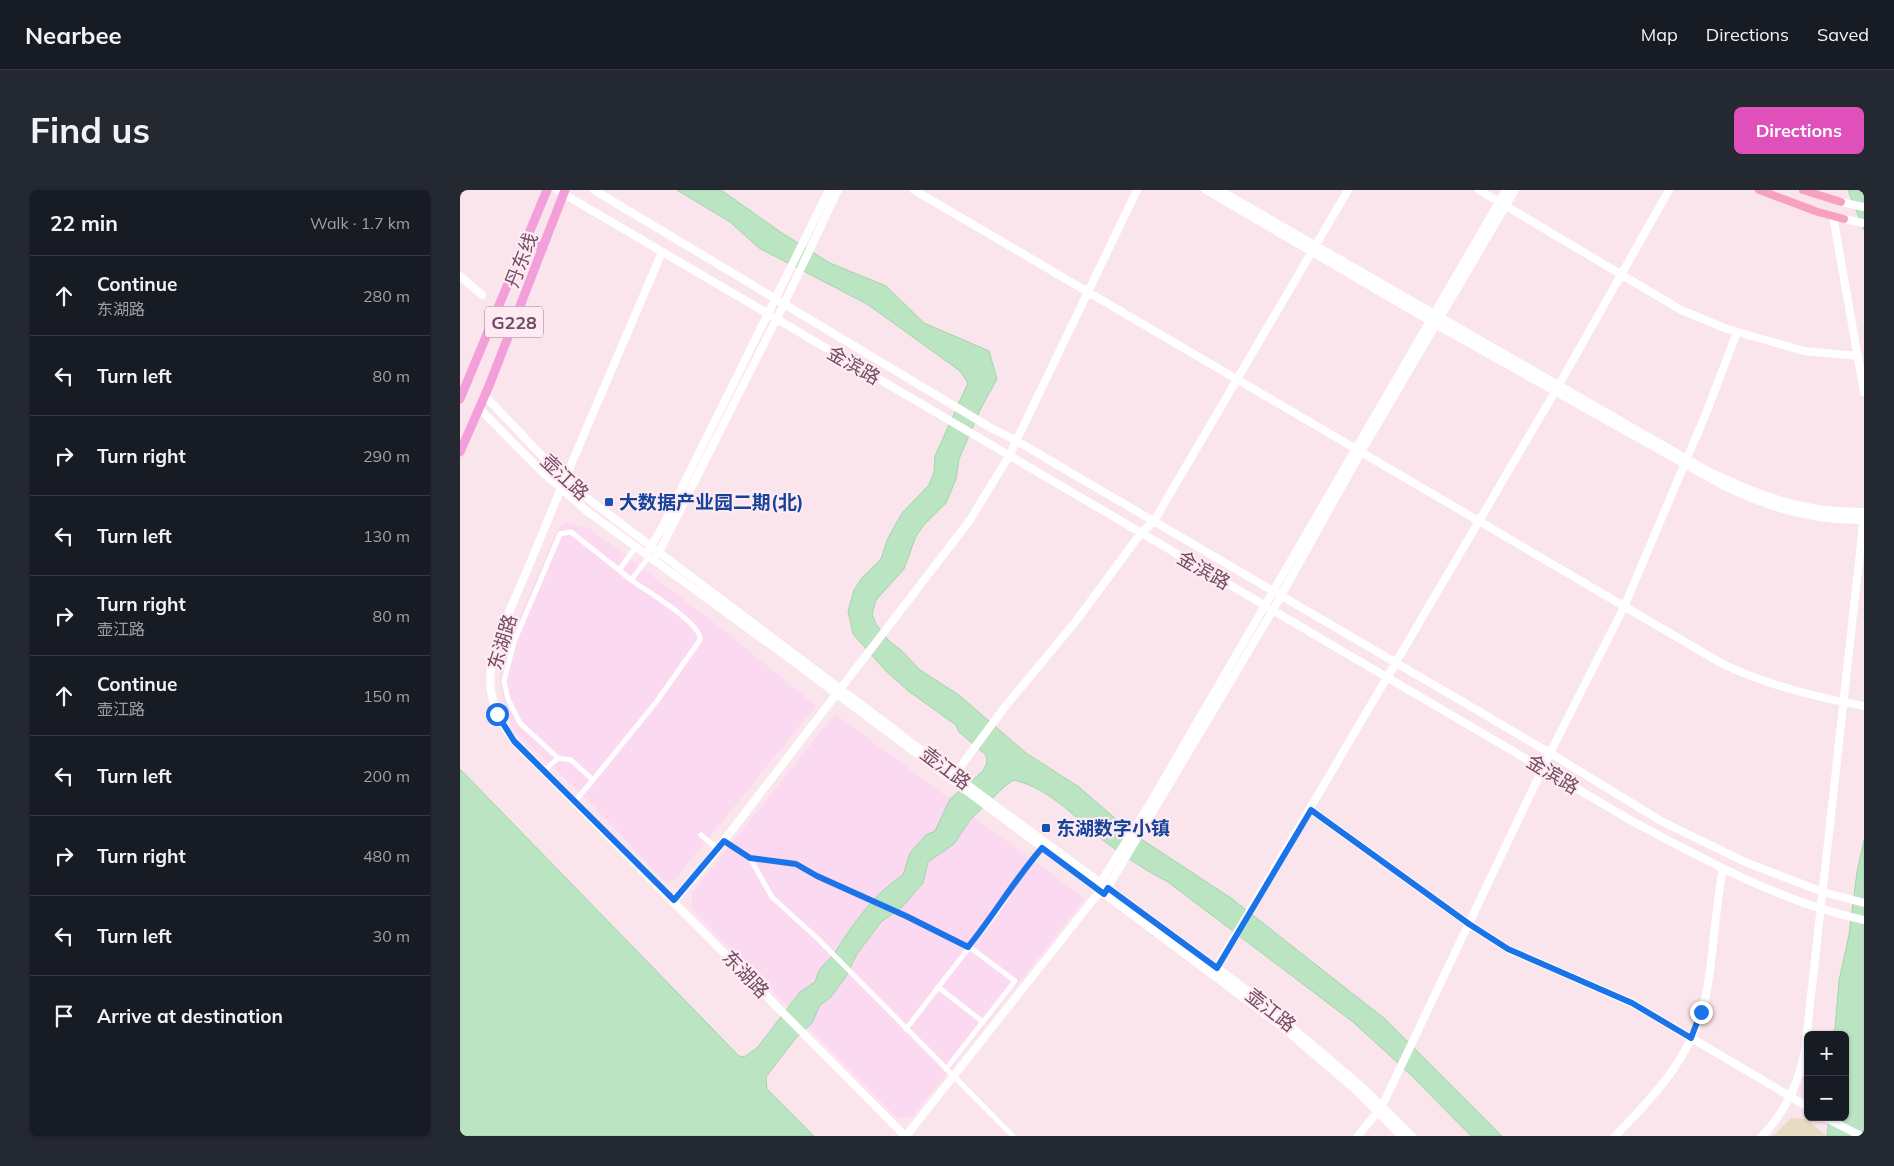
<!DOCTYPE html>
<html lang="en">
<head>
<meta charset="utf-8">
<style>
	body { margin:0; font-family:Mulish,"Noto Sans SC",sans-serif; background:#242831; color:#f1f3f6 }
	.controls { position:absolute; right:15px; bottom:15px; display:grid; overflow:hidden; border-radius:8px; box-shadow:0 1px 4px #0004 }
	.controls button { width:45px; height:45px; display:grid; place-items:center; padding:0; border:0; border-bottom:1px solid #363941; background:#171b24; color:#f1f3f6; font:25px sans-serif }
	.stop { position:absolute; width:15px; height:15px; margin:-11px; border:4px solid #1a73e8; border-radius:50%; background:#fff }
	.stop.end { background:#1a73e8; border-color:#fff; box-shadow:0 1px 5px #0008 }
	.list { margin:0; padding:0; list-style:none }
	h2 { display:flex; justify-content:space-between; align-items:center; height:65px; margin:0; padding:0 20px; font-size:21px }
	h2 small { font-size:16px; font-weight:400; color:#9ea1a6 }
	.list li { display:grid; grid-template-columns:32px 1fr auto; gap:15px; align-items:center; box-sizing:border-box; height:80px; padding:0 20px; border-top:1px solid #363941 }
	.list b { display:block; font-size:19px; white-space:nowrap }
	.list p { margin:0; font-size:16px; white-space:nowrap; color:#9ea1a6 }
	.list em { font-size:16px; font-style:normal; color:#9ea1a6 }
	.icon { flex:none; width:28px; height:28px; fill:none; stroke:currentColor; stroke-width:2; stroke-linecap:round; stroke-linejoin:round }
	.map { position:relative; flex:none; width:1404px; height:946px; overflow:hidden; border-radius:8px }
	header { display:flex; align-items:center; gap:30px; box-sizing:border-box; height:70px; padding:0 25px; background:#171b24; border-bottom:1px solid #363941 }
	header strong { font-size:24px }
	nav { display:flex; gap:28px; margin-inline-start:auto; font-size:18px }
	.intro { display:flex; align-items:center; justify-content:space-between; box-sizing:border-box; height:120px; padding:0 30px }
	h1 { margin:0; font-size:35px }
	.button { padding:12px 22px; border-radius:8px; background:#df50ba; color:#fff; font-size:18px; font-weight:700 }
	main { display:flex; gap:30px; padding:0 30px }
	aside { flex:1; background:#171b24; border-radius:8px; box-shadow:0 1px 4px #0004 }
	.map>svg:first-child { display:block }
	.commercial { fill:#fbd9f0 }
	.green { fill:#e8dbc4 }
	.water { fill:#bbe4c2; stroke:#a1d5ab }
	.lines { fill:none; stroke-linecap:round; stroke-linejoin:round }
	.street { stroke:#fff; stroke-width:5 }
	.secondary { stroke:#fff; stroke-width:8 }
	.primary { stroke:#f7a1be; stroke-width:8 }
	.highway { stroke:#f39fda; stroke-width:9 }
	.route { stroke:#1a73e8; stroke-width:6 }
	.transit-dot { fill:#1a4fb4; stroke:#feebf2; stroke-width:2 }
	.labels { text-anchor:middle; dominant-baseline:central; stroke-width:4.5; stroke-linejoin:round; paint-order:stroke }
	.shield { fill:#feebf2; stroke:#9d7b8e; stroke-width:1 }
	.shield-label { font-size:18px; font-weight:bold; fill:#734b63 }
	.street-label { font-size:19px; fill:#734b63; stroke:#feebf2 }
	.transit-label { font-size:19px; font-weight:bold; fill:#164399; stroke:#feebf2; text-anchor:start }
</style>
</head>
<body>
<header>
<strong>Nearbee</strong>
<nav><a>Map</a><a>Directions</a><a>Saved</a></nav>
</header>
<div class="intro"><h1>Find us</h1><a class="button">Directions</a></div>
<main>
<aside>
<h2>22 min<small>Walk · 1.7 km</small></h2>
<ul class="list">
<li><svg class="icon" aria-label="ahead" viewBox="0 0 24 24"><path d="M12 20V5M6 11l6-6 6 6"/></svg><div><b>Continue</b><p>东湖路</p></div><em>280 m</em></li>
<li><svg class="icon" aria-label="left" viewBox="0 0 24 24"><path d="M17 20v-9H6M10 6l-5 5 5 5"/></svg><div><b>Turn left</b></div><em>80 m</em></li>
<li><svg class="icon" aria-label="right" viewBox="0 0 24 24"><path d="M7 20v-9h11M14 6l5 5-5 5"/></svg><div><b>Turn right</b></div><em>290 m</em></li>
<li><svg class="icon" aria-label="left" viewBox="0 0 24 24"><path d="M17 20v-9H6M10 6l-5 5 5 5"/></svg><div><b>Turn left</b></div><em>130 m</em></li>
<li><svg class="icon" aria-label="right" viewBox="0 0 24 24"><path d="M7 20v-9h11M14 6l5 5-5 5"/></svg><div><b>Turn right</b><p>壶江路</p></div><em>80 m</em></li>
<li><svg class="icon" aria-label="ahead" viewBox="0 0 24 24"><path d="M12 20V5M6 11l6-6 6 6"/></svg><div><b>Continue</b><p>壶江路</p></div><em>150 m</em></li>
<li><svg class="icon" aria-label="left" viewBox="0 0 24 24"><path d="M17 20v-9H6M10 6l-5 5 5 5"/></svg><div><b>Turn left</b></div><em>200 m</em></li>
<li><svg class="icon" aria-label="right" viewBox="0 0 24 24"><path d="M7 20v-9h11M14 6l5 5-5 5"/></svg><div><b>Turn right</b></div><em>480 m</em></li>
<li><svg class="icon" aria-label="left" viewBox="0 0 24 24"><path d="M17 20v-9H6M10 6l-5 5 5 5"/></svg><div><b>Turn left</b></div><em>30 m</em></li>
<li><svg class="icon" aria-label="arrive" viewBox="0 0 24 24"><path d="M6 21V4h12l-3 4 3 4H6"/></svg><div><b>Arrive at destination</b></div></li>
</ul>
</aside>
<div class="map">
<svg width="1404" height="946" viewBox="0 0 1404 946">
	<rect width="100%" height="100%" fill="#fbe5ed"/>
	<path class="commercial" d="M105,333l24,5 132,100 95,78 -143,176h-8l-79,-84 -71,-66 -10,-21 -6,-36 8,-30 51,-116z
		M375,524l250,185 -173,218 -15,1 -205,-209v-16z"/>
	<path class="green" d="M1331,928l15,1 21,17h-54z"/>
	<path class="water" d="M217,0h44l61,43 48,30 56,23 38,37 65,28 8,28 -17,31 -21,49 -3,20 -10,24 -22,22 -8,11 -12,33 -28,31 -4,14 4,10 13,17 12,9 19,20 39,25 67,58 53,34 53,46 99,65 154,121 117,117h-31l-60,-61 -58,-53 -185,-140c-23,-12 -44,-26 -65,-42 -28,-22 -52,-51 -89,-60l-9,6 -35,34 -16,24 -26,18 -5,21 -21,24 -21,15 -24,32 -12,24 -15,20 -10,7 -8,18 -17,16 -29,38 1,12 47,47h-354v-367l279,287 5,1 13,-9 43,-56 15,-10c6,-21 12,-17 21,-31 18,-29 39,-58 67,-76l7,-22 16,-18 9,-4 15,-32 33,-28c3,-6 6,-11 2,-17l-26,-22 -3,-7 -49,-35 -21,-19 -33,-37 -5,-23 6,-21 8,-12 19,-19 7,-21 14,-25 27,-28 5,-13 1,-16 33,-73 -8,-12 -93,-67 -108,-56 -29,-26z
		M1388,0h16v40z
		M1404,650v296h-37l2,-19h16v-82h-11l1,-7 4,-47 10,-46 8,-63z"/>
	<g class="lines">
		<path class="street" d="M176,357l-17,23 12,10 18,-23
			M98,568l13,2 22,20 64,-79 43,-61c3,-16 -55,-50 -69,-60
			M85,580l13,-12 -38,-35 -12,-24 -4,-18 10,-39 46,-108 11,-2 48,38
			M115,611l18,-21
			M241,645l17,14
			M264,651l26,17 22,39 46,42 195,197
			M290,668l46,6 21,12 89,40 69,35 40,30 -69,88
			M478,797l45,35
			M446,839l89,-115 29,-44 19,-22"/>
		<path class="secondary" d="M97,0l1075,631c75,40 148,81 232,99
			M134,0l397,238 24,12 535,313 111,68 84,41 78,30 41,11
			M454,0l807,473c44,22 94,34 143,43
			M746,0l231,135 287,161c43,21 91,35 140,34
			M759,0l487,280c55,26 96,43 158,42
			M1019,0l202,120 46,19 77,22 54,5
			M1381,12l23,5
			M1373,26l31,176
			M1384,29l20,4
			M202,62c-41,97 -84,194 -124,292 -15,38 -37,80 -46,120 -6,29 5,55 22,77l391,395
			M0,86l22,19
			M25,206l79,83 23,19 406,306 262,192 107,91 50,49
			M19,218l60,61 49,43 202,147 490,366 78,67 43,44
			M188,361l15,-25 166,-336
			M197,366l127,-252 54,-114
			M492,588l52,-70 72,-87 65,-88 13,-12 194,-331
			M851,620l158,114 39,25 124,54 176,104
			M639,695l53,-85 354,-610
			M645,702l168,-282 88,-158 154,-262
			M214,710l35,-40 261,-340 39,-64 128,-266
			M755,780l341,-580 113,-200
			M1364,927l37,19
			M446,946l194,-245
			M898,946l24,-30 168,-353 74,-146 83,-196 30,-79
			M1155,946c42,-42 81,-85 92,-146 7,-40 8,-81 16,-121
			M1302,946c24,-25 37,-52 43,-86l59,-534"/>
		<path class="primary" d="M1299,0l59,22 26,7
			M1343,0l38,12"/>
		<path class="highway" d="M67,50l16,8
			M0,209l87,-209
			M0,262l29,-66 76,-196"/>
	</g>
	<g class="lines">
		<path class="route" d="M37,524l17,27 160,159 50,-59 26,17 46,6 21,12 89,40 62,31c26,-32 47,-68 74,-99l62,46 4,-6 109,80 94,-158 158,114 39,25 124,54 59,35 10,-26"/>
	</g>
	<g class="transit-dot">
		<rect x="144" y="307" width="10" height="10" rx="2.5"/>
		<rect x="581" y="633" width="10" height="10" rx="2.5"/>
	</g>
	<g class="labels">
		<rect class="shield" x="25" y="116.5" width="58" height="31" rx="4"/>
		<g class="shield-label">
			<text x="54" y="132">G228</text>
		</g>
		<g class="street-label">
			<text transform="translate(61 70) rotate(-69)">丹东线</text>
			<text transform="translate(394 175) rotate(30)">金滨路</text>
			<text transform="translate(105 287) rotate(43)">壶江路</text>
			<text transform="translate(744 380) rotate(30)">金滨路</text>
			<text transform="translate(42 452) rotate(-73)">东湖路</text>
			<text transform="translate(486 578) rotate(37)">壶江路</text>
			<text transform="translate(1093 584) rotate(31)">金滨路</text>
			<text transform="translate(286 784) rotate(46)">东湖路</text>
			<text transform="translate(811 820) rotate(38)">壶江路</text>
		</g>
		<g class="transit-label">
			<text x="159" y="312">大数据产业园二期(北)</text>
			<text x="596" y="638">东湖数字小镇</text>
		</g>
	</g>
</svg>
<div class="controls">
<button>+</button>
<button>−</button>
</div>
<div class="stop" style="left:37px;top:524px"></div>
<div class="stop end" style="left:1241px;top:822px"></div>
</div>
</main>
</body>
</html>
